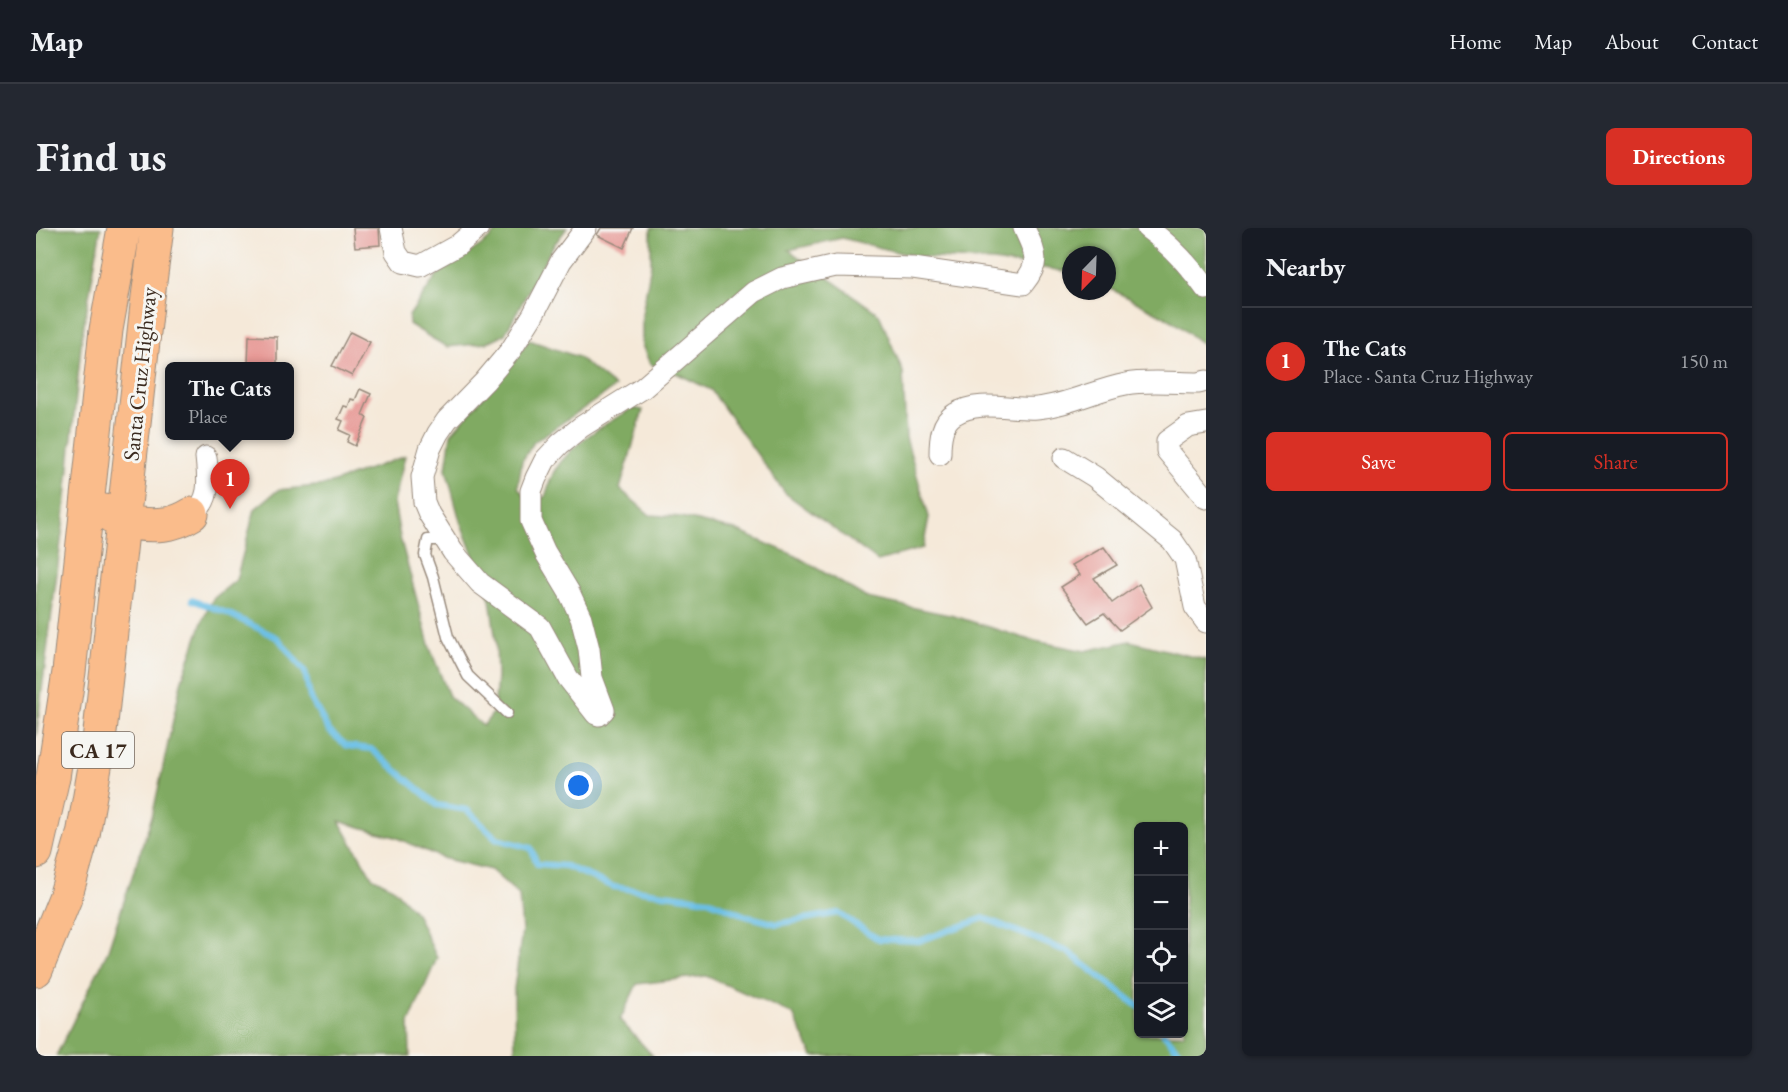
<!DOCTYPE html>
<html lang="en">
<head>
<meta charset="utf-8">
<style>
	body { margin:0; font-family:"EB Garamond",serif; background:#242831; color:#f1f3f6 }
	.controls { position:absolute; right:18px; bottom:18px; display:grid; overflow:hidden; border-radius:9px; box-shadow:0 2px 4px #0004 }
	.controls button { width:54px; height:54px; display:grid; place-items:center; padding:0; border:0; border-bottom:2px solid #363941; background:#171b24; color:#f1f3f6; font:30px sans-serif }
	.compass { position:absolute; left:1026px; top:18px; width:54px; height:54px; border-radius:50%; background:#171b24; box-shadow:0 2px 4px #0004; rotate:203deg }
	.you { position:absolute; left:543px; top:558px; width:21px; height:21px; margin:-15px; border:4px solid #fff; border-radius:50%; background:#1a73e8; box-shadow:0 0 0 9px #1a73e833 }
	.badge { display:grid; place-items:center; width:39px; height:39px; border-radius:50%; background:#d93025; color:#fff; font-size:20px; font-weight:700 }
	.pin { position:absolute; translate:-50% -50px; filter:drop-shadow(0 2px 3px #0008) }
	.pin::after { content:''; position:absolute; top:32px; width:21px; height:18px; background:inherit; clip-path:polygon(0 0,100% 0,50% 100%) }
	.popup { position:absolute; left:129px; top:134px; width:129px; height:78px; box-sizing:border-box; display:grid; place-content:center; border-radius:9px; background:#171b24; filter:drop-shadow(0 2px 4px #0005); font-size:20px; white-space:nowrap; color:#9ea1a6 }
	.popup b { font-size:22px; color:#f1f3f6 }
	.popup::after { content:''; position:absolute; left:50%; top:100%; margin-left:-12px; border:12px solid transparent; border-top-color:#171b24 }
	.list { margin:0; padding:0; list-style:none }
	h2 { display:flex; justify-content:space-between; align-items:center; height:78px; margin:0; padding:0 24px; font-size:26px }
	h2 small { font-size:20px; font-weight:400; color:#9ea1a6 }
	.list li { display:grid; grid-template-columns:39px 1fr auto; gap:18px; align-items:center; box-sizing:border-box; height:108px; padding:0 24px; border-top:2px solid #363941 }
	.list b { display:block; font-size:22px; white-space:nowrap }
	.list p { margin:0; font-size:20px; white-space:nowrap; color:#9ea1a6 }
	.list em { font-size:20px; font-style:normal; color:#9ea1a6 }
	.actions { display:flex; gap:12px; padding:18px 24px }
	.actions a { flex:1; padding:14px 0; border:2px solid #d93025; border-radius:9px; text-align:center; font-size:21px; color:#d93025 }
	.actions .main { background:#d93025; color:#fff }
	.icon { flex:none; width:33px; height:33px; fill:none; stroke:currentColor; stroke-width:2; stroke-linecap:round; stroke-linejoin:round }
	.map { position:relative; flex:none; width:1170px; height:828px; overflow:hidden; border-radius:9px }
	header { display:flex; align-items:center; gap:36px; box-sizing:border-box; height:84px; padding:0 30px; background:#171b24; border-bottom:2px solid #363941 }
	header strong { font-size:28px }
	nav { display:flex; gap:33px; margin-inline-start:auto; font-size:21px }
	.intro { display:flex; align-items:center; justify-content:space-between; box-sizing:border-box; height:144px; padding:0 36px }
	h1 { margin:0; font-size:42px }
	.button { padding:15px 27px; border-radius:9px; background:#d93025; color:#fff; font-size:21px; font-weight:700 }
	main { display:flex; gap:36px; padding:0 36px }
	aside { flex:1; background:#171b24; border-radius:9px; box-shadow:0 2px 4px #0004 }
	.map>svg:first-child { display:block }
	.forest { fill:#80aa62; stroke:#5e6a40; stroke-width:1.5; fill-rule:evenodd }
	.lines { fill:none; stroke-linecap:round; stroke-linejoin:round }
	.stream { stroke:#6abfe6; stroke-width:6 }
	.building { fill:#e79995 }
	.service-casing { stroke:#988a7c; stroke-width:13 }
	.minor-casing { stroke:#988a7c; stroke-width:23 }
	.trunk-casing { stroke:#988a7c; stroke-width:35 }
	.motorway-casing { stroke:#988a7c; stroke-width:35 }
	.service { stroke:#fff; stroke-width:10 }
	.minor { stroke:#fff; stroke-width:21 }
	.trunk { stroke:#fabc8b; stroke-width:33 }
	.motorway { stroke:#fabc8b; stroke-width:33 }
	.labels { text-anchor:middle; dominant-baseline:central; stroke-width:6; stroke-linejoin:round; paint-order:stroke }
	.shield { fill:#f6f6f2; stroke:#73675e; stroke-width:1.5 }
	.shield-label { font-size:21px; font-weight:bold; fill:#3b2a1e }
	.street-label { font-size:22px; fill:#3b2a1e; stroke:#f6f6f2 }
</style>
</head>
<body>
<header>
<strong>Map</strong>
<nav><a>Home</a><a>Map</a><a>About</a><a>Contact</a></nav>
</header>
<div class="intro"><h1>Find us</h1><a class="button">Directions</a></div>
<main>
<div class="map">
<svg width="1170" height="828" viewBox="0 0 1170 828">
	<rect width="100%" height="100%" fill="#f6f6f2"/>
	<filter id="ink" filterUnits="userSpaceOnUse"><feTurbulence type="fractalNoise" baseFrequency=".0167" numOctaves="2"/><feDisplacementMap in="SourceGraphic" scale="12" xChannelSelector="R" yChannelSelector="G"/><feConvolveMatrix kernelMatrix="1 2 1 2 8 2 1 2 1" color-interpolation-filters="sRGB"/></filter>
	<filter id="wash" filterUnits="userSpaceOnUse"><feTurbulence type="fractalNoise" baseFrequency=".008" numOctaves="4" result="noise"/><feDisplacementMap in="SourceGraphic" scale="24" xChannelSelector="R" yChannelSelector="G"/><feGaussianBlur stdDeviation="1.35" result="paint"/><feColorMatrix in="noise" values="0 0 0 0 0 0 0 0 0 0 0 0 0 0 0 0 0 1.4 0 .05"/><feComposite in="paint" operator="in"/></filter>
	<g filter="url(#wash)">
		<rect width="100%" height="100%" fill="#f5e9d9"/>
		<path class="forest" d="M0,0h65l-19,108 -18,182 -28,219z
			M465,0h66l-14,18 -48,88 -19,9 -39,4 -17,-10 -21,-13v-8l28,-41 47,-32z
			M615,0h555v119l-35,-27 -64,-33v-32h-36v17l-78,-11 -76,-4 -75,-19 -53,12 90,64 24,58 3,66 23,79 -6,31 -45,13 -93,-68 -74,-103 -37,-18 -24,-8 -8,-19v-31l9,-50z
			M493,112l49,17 37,30 -81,55 -12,19 -4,26 10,13 17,-3c3,-8 5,-19 10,-27 19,-29 49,-45 78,-62l10,2 -23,79 30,26 31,2 54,13 61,26 71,42 87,18 76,24 55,11 45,-10 76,19v396h-393l-20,-42 -87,-38 -69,8 -17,36 33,36h-138l-1,-67 8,-58 -3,-36 -28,-25 -49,-12 -47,-21 -56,-16 33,56 21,11 23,25 21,45 -28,65 1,33h-354l51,-103 46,-140 28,-130 21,-61 11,-23 23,-19 19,-71 23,-19 48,-5 79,-29 -11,46 6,35 30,111 19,48 34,30 11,-14 3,-35 -1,-35 -6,-43 -30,-78 -14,-52 5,-35 44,-50zM1102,598h46v208h-46z"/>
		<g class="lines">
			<path class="stream" d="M156,372l35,13 51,25 27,34 5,25 19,34 18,15 24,3 66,56 30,5 30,29 34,9 6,16 29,2 48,21 94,13 38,16 31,8 61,-11 40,26 41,2 65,-23 84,34 70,54
				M1128,806l19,22"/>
		</g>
		<g id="blocks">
			<path class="building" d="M317,0h26l1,17 -25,2z
				M565,0h32l-9,20 -27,-13z
				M314,104l20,10 -18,34 -20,-10z
				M213,108l28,1v29h-29z
				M324,161l11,5 -9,21 5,3 -12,28 -8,-4 3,-7 -11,-5 4,-9 -5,-2 6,-13 4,1 3,-8 4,1z
				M1068,319l13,18 -23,13 18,25 27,-19 13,23 -32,23 -16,-17 -16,10 -27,-36 19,-12 -8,-10z"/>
		</g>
	</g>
	<g filter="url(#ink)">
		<use href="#blocks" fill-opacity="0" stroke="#988a7c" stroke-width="1.5"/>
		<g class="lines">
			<defs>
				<path id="service" d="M409,312h-17l-3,15 8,22 15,60 20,39 39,37"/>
				<path id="minor" d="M355,0l5,24 7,10 17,4 38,-21 20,-17
					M550,0l-25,33 -28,54 -22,35 -26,31 -38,39 -9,13 -8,16 -8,28 2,25 5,12 24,38 27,31 60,44 28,51 28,36 3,1 5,-5 -12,-32 -3,-29 -8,-31 -12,-26 -24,-40 -14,-31v-30l5,-13 9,-18 15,-16 21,-17 62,-39 111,-96 28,-14 54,-12 77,2 110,16c19,-23 12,-31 1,-56
					M1111,0c22,16 43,38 59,61
					M1170,195l-18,3 -21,15v10l39,47
					M904,226c0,-14 1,-32 15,-40 24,-15 56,-4 82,-6 31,-3 58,-18 89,-24 18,-4 53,-1 73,-1l7,-2
					M1028,230l31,19 77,63 13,19 10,48 11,15
					M156,286c20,-13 16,-36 14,-57"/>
				<path id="trunk" d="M69,283c12,13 43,15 60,13 10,-1 19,-5 27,-10
					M17,549l16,-105 37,-342 18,-102
					M47,607l15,-85 49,-445 10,-77"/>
				<path id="motorway" d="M0,624l17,-75
					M0,742l29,-72 18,-63"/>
			</defs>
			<use href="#service" class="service-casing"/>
			<use href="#minor" class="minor-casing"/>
			<use href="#trunk" class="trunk-casing"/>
			<use href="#motorway" class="motorway-casing"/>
			<use href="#service" class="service"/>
			<use href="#minor" class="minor"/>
			<use href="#trunk" class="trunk"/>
			<use href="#motorway" class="motorway"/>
		</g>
	</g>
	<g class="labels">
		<rect class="shield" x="26" y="504" width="72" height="36" rx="4.5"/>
		<g class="shield-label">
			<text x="62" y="522">CA 17</text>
		</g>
		<g class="street-label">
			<text transform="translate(104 146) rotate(-84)">Santa Cruz Highway</text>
		</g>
	</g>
</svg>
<div class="controls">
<button>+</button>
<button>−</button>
<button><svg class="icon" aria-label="locate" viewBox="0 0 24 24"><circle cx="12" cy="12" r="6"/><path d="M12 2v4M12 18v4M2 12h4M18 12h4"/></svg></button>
<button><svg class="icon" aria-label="layers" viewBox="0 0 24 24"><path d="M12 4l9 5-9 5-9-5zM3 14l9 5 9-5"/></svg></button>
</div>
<svg class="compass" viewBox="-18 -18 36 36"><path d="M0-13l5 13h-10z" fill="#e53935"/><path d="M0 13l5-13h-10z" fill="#9ea1a6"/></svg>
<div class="you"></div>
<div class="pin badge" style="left:194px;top:281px">1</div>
<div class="popup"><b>The Cats</b>Place</div>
</div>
<aside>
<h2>Nearby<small></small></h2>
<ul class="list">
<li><span class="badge">1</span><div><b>The Cats</b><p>Place · Santa Cruz Highway</p></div><em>150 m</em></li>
</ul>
<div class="actions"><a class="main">Save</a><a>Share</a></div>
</aside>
</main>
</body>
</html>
